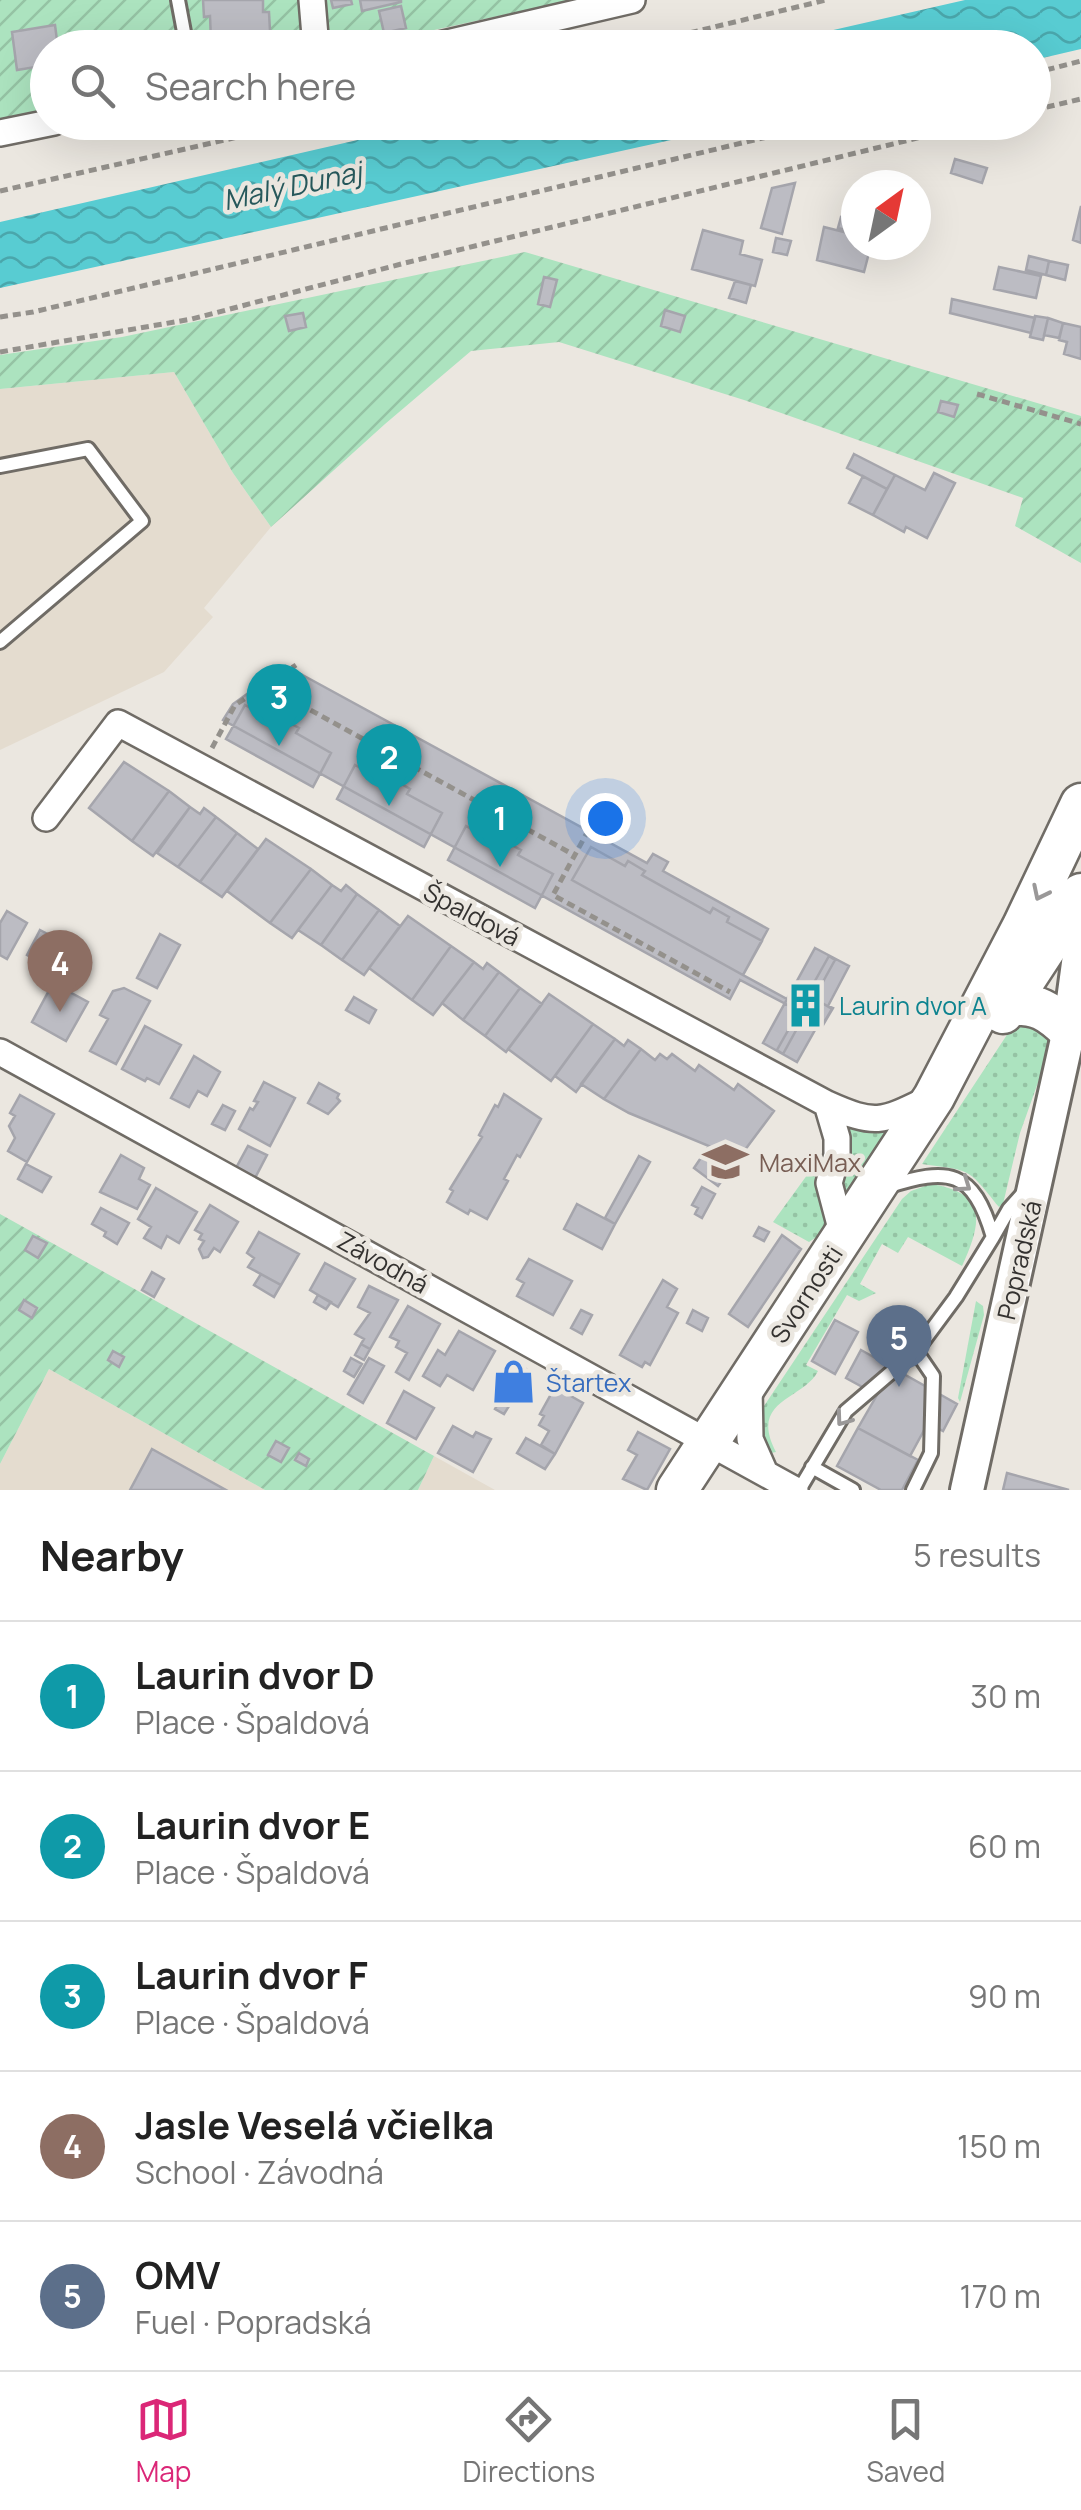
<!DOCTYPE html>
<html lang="en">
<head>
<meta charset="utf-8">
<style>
	body { margin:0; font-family:Manrope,sans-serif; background:#f2f2f2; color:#222 }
	.compass { position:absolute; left:841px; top:170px; width:90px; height:90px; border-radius:50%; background:#fff; box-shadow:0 10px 40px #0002; rotate:33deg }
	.you { position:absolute; left:605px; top:818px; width:35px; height:35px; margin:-25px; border:8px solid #fff; border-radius:50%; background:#1a73e8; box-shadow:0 0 0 15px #1a73e833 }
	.badge { display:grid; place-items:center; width:65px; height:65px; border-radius:50%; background:#db2777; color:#fff; font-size:32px; font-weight:700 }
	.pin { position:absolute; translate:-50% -82px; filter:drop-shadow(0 2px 5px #0008) }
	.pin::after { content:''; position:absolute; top:52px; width:35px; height:30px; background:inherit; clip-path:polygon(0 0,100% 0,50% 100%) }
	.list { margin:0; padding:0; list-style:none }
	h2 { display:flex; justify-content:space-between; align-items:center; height:130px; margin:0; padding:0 40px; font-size:42px }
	h2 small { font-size:32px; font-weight:400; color:#767676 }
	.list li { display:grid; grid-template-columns:65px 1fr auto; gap:30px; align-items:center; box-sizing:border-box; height:150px; padding:0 40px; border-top:2px solid #e0e0e0 }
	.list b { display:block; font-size:38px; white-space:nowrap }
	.list p { margin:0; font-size:32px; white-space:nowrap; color:#767676 }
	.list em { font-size:32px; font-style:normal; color:#767676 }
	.icon { flex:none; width:55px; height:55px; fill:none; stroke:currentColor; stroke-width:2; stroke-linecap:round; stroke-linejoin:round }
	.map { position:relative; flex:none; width:1081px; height:1490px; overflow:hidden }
	.search { position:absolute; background:#fff; box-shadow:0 10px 40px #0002; left:30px; right:30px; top:30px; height:110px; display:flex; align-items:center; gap:25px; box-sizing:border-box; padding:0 35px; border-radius:55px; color:#767676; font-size:38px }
	.sheet { height:880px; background:#fff }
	nav { display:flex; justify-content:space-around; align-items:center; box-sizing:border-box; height:140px; border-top:2px solid #e0e0e0; background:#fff; font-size:28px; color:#767676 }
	nav a { display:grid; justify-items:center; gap:5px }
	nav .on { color:#db2777 }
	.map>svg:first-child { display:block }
	.built { fill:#e4dccf }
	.grass { fill:url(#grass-dots) }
	.garden { fill:url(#garden-furrows) }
	.water { fill:url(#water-waves) }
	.building { fill:#bcbcc3; stroke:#a5a5ac; stroke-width:2.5 }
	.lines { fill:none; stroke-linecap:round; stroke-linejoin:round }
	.service-casing { stroke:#706c66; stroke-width:18 }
	.minor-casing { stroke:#706c66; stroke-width:30 }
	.tertiary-casing { stroke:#706c66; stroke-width:38 }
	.primary-casing { stroke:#706c66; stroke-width:45 }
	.path { stroke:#94918c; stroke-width:5; stroke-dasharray:8 5; stroke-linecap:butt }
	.service { stroke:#fff; stroke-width:12 }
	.minor { stroke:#fff; stroke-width:25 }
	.tertiary { stroke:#fff; stroke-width:32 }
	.primary { stroke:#fff; stroke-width:40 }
	.oneway { stroke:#9a9898 }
	.labels { text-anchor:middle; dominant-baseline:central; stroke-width:9; stroke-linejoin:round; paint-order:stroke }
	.street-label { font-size:25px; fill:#343230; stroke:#ebe7e0 }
	.culture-label { font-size:25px; fill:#0d838f; stroke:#ebe7e0; text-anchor:start }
	.education-label { font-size:25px; fill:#785e54; stroke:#ebe7e0; text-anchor:start }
	.shop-label { font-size:25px; fill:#366cbe; stroke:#ebe7e0; text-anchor:start }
	.water-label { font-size:28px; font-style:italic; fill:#26585b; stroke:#ebe7e0 }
</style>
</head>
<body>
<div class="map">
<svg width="1081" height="1490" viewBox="0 0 1081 1490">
	<defs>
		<pattern id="grass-dots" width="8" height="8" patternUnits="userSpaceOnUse" patternTransform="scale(2.5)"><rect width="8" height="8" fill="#ace3bf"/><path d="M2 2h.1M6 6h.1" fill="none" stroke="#95c3a4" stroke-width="1.8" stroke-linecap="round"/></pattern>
		<pattern id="garden-furrows" width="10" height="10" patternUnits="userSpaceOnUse" patternTransform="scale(2.5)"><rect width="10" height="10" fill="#ace3bf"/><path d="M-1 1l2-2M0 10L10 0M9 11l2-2" fill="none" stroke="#95c3a4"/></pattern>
		<pattern id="water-waves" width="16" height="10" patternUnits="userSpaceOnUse" patternTransform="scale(2.5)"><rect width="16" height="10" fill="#58ccd2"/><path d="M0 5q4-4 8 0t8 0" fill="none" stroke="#4aa6ab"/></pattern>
	</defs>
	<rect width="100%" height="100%" fill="#ebe7e0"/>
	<path class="built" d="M174,372l59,101 38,54 -67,81 9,9 -49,55 -164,78v-361z
		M49,1369l216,121h-265v-26z
		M434,1456l61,34h-77z"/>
	<path class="grass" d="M1020,1015l31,20v11l-31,87 -17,71 -4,3c-32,-40 -27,-36 -77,-43z
		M894,1122l-46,76c-15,-17 -4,-51 -2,-73z
		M818,1160v17l10,43 -10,16 -9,6 -36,-20z
		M931,1184c57,9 51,38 31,82l-54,-29 -10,16 -16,-9 -22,40 16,9 -17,8 -12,-6 -41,70 12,6c-14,29 -70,28 -42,81l-11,2 -6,-37 5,-11 138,-207 9,-8z
		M976,1301l7,5 1,9 -24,87 -2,-4z"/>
	<path class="garden" d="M0,0h572l-216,47 -308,1 -1,64 -47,9z
		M525,252l556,164v147l-66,-37 8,-28 -279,-98 -185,-58 -88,9 -86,73 -114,103 -38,-54 -59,-101 -174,17v-34l122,-18z
		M0,1214l434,242 -16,34h-153l-216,-121 -49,95z"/>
	<path class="water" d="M965,0h116v49l-47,11v-12l-275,-1z
		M436,122l312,1 -748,165v-66z"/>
	<path class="building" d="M203,0h60v12h6l1,19 -30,1v8l-29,1 -1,-25 -6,1z
		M331,0h20l1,4 -19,4z
		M360,0h41v2l-39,9z
		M401,6l5,22 -22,5 -5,-22z
		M55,25l3,23h-10v17l-31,5 -5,-38z
		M955,159l32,9 -5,15 -31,-10z
		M795,183l-13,51 -21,-6 11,-40z
		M1081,206v37l-8,-3z
		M841,217l15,4v12l-18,-5z
		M824,227l32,8v10h15l-7,27 -47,-12z
		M703,230l40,11 -3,13 22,6 -7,26 -63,-17z
		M776,238l15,3 -4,14 -14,-3z
		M1029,256l20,5 -3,14 -20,-5z
		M1049,261l19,4 -3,15 -19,-5z
		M999,267l42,9 -5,22 -42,-9z
		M544,277l13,3 -7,27 -12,-3z
		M735,281l16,4 -5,18 -17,-5z
		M952,299l83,19 -4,15 -81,-20z
		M665,310l20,6 -5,16 -19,-6z
		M303,313l3,14 -17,4 -4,-15z
		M1035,316l13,2 -5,22 -13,-3z
		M1048,318l15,5 -4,15 -15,-3z
		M1063,323l18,4v32l-17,-5 3,-12 -8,-2z
		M941,401l17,4 -4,12 -16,-5z
		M854,454l41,21 -8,14 -40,-21z
		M934,473l21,10 -28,55 -21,-11 -2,5 -31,-17 22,-40 30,15z
		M863,476l24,13 -14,26 -24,-12z
		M286,666l361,197 6,-9 15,8 -5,9 105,58 -25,46 44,24 6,-12 14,8 22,-39 6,4 -21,38 18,11 -9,15 -18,-10 -22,40 -6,-4 22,-39 -59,-31 -10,19 -507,-279 10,-16z
		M245,705l35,19 2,-5 17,9 -3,5 35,20 -18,34 -87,-48z
		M124,762l45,29 -37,50 -43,-33z
		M355,765l35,19 3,-5 17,10 -3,5 35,19 -18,34 -87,-48z
		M169,791l21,16 -37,49 -21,-15z
		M190,807l10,7 4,-6 12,9 -38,50 -21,-14z
		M216,817l21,16 -37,49 -22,-15z
		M466,826l35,20 3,-5 17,9 -3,5 35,19 -18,34 -87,-48z
		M237,833l21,16 -36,48 -22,-15z
		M266,839l45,30 -41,54 -43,-32z
		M591,847l34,19 3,-5 17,10 -3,4 68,38 3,-5 16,9 -2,5 35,19 -19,34 -171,-95z
		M311,869l21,16 -40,53 -22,-15z
		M332,885l9,6 5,-6 11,9 -36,51 -23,-15z
		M357,894l22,16 -37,50 -21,-15z
		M379,910l21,16 -36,49 -22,-15z
		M7,911l20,12 -20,36 -7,-4v-32z
		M408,916l43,30 -39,54 -43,-32z
		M40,930l19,10 -14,25 -18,-10z
		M160,934l20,11 -23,43 -20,-10z
		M451,946l23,16 -41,53 -21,-15z
		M815,948l34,18 -21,40 5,2 -10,17 -4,-2 -22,39 -34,-19z
		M474,962l9,7 4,-6 12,9 -36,48 -21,-17z
		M499,972l21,16 -35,48 -22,-16z
		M53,983l35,19 -22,39 -34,-19z
		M124,988l26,13 -34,63 -26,-13 18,-32 -8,-4 13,-24z
		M520,988l22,16 -36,48 -21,-16z
		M549,994l44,30 -42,57 -43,-32z
		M354,997l22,13 -7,13 -23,-13z
		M593,1024l22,15 -39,53 -21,-16z
		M145,1026l36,19 -22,39 -12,-6 -2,3 -23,-12z
		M615,1039l9,7 4,-6 13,9 -37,50 -23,-15z
		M641,1049l14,11 5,-6 7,5 5,-5 23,17 4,-6 35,25 4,-6 36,27 -56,75 -24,-18 15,-22 -80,-33 -25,-14z
		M194,1056l26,16 -13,24 -9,-5 -9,16 -18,-9z
		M264,1082l31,16 -25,48 -31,-17 11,-21 3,2 5,-8 -4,-1z
		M319,1083l20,11 -2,4 3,3 -12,13 -20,-11z
		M504,1094l37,25 -21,38 -3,-2 -13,24 4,2 -21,38 -17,-9 -2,4 -21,-12 6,-11 -3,-2 32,-52 -3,-2 16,-30 3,2z
		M20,1095l34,19 -27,48 -19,-11 7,-13 -6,-12 6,-10 -5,-3z
		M223,1105l12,6 -10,19 -13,-6z
		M248,1146l19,9 -12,23 -19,-10z
		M121,1155l23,13 -5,11 11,6 -13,24 -37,-17z
		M639,1156l11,6 -35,62 -10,-6z
		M26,1164l25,13 -9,15 -24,-13z
		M702,1187l13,7 -13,24 -7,-4 3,-6 -6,-3z
		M156,1188l41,24 -18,31 -12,-7 -6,12 -17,-10 7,-11 -13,-8z
		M577,1204l38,20 -13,25 -38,-20z
		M210,1205l28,17 -18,30 -6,-4 -6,9 -5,1 -4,-9 5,-8 -5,-2 3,-5 -7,-4z
		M101,1208l28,15 -12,21 -13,-8 2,-4 -14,-8z
		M759,1227l10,5 -5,9 -10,-5z
		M259,1232l40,22 -18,31 -33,-18 6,-9 -7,-5z
		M782,1235l19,14 -53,78 -19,-13z
		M33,1236l14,7 -9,15 -13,-8z
		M529,1259l43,22 -19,34 -36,-19 7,-13 -7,-4z
		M325,1263l30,16 -17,28 -28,-17z
		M152,1272l12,7 -10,18 -12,-7z
		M261,1274l20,11 -7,12 -20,-12z
		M663,1280l14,9 -10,18 11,6 -28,52 -5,-3 -3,5 -22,-12z
		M369,1286l29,14 -28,49 -9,-5 3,-5 -9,-5 15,-21 -12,-6z
		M318,1295l13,7 -5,7 -12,-7z
		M24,1300l13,8 -5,10 -13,-8z
		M408,1306l32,18 -31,56 -13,-8 11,-19 -11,-6 3,-6 -9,-4z
		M581,1310l11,5 -10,19 -11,-6z
		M693,1310l15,8 -6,13 -15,-8z
		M835,1320l23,12 -23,42 -23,-13z
		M459,1331l36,20 -22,39 -26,-15 -7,11 -17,-10 15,-26 7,5z
		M361,1344l9,5 -6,11 -9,-5z
		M861,1350l96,54 -14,27 -15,-8 -18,33 -52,-28 19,-33 -31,-17z
		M113,1351l11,6 -5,10 -11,-7z
		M351,1358l11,6 -8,13 -10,-6z
		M369,1358l15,8 -21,37 -15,-9z
		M513,1363l10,3 7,7 -26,41 -9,-5 8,-14 -6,-3z
		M555,1387l28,16 -28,51 -14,-9 8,-14 -10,-6 5,-9 -4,-2z
		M404,1391l30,17 -18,31 -29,-16z
		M453,1426l20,11 3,-5 15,7 -18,33 -35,-19z
		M858,1428l60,32 -16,30h-21l-44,-24z
		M638,1432l32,17 -23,41 -24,-11 14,-24 -9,-5z
		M526,1438l29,16 -10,15 -28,-16z
		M276,1441l13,7 -8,14 -13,-7z
		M152,1449l74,41h-96z
		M299,1453l10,6 -3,7 -11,-6z
		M1007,1473l62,17h-66z"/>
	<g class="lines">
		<defs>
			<path id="service" d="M178,0l9,48
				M0,466l88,-17 54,72 -142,121
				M993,1237l16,-28 17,-19
				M812,1467l41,23
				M799,1490l47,-79 70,-60 40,-54 37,-60c-20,-68 -44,-70 -107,-50
				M913,1490l18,-37 2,-77 -17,-25"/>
			<path id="minor" d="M312,0l4,48
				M426,48l206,-48
				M0,133l54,-11
				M46,818l72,-95 709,381c49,22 55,18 102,-5
				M0,1052l795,438
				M827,1104l10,34v17l-8,28 14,53
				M749,1387l1,52 15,34"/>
			<path id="tertiary" d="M967,1490l102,-460 12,-89"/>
			<path id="primary" d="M1009,1005c28,-2 40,6 60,25
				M1003,1013l78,-119
				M677,1490l257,-393 89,-171 58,-122"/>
		</defs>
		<use href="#service" class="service-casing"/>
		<use href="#minor" class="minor-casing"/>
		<use href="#tertiary" class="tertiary-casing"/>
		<use href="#primary" class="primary-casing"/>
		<path class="path" d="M627,48l199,-48
			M1034,73l47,-12
			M1034,110l47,-11
			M0,191l304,-69
			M0,317l33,-5 797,-190
			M0,352l192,-33 213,-56 578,-141
			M977,394l104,30
			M265,685l309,170
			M212,748l23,-43 61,-40
			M595,818l-42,77 177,97"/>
		<use href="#service" class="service"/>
		<use href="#minor" class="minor"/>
		<use href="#tertiary" class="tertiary"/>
		<use href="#primary" class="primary"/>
	</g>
	<defs><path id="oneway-chevron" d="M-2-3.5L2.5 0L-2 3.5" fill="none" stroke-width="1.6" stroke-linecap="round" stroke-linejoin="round" transform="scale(2.5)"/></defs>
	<g class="oneway">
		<use href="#oneway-chevron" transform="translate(1040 893) rotate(116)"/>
		<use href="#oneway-chevron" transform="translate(964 1185) rotate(35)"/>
		<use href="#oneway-chevron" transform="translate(843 1419) rotate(126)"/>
	</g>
	<defs>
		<symbol id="building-bare" viewBox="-9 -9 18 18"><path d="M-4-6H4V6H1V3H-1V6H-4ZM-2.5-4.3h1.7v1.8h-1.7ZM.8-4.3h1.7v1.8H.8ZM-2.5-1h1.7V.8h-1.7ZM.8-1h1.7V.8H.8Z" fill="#0f9aa8" stroke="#ebe7e0" stroke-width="2.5" paint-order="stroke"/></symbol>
		<symbol id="school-bare" viewBox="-9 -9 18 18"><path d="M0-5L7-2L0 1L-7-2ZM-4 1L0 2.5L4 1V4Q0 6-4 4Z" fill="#8d6e63" stroke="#ebe7e0" stroke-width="2.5" paint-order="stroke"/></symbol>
		<symbol id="shop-bare" viewBox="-9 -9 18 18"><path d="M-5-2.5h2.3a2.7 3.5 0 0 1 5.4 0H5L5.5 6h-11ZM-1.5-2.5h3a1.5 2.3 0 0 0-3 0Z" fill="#3f7fe0" stroke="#ebe7e0" stroke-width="2.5" paint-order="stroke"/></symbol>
	</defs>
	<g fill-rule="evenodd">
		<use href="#building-bare" x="774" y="974" width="63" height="63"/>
		<use href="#school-bare" x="694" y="1130" width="63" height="63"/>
		<use href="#shop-bare" x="482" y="1350" width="63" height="63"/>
	</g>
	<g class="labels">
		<g class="street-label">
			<text transform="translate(472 914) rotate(28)">Špaldová</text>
			<text transform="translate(1019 1260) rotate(-77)">Popradská</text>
			<text transform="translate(383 1262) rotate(29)">Závodná</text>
			<text transform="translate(806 1294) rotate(-57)">Svornosti</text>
		</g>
		<g class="culture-label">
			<text x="839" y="1005">Laurin dvor A</text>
		</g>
		<g class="education-label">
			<text x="759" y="1162">MaxiMax</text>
		</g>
		<g class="shop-label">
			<text x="546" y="1382">Štartex</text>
		</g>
		<g class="water-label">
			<text transform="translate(292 185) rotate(-12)">Malý Dunaj</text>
		</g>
	</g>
</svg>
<svg class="compass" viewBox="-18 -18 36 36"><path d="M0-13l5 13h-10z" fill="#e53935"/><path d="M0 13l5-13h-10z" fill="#767676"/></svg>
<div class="you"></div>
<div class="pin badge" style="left:500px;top:867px;background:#0f9aa8">1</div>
<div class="pin badge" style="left:389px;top:806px;background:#0f9aa8">2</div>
<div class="pin badge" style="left:279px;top:746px;background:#0f9aa8">3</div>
<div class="pin badge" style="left:60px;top:1012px;background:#8d6e63">4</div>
<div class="pin badge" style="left:899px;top:1387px;background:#5c6f8a">5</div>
<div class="search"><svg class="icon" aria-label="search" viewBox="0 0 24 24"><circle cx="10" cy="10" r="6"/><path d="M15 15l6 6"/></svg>Search here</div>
</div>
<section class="sheet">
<h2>Nearby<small>5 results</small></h2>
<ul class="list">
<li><span class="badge" style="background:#0f9aa8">1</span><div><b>Laurin dvor D</b><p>Place · Špaldová</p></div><em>30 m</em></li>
<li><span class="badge" style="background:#0f9aa8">2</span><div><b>Laurin dvor E</b><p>Place · Špaldová</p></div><em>60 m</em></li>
<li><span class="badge" style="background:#0f9aa8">3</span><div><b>Laurin dvor F</b><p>Place · Špaldová</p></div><em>90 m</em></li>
<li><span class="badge" style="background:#8d6e63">4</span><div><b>Jasle Veselá včielka</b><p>School · Závodná</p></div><em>150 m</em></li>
<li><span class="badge" style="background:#5c6f8a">5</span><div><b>OMV</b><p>Fuel · Popradská</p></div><em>170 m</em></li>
</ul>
</section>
<nav>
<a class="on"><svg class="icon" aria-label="map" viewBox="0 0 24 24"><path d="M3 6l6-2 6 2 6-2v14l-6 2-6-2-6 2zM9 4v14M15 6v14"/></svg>Map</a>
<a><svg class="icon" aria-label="directions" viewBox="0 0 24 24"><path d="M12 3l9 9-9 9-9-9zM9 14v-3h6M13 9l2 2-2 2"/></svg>Directions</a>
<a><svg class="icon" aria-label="saved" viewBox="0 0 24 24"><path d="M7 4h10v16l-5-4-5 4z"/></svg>Saved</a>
</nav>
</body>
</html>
